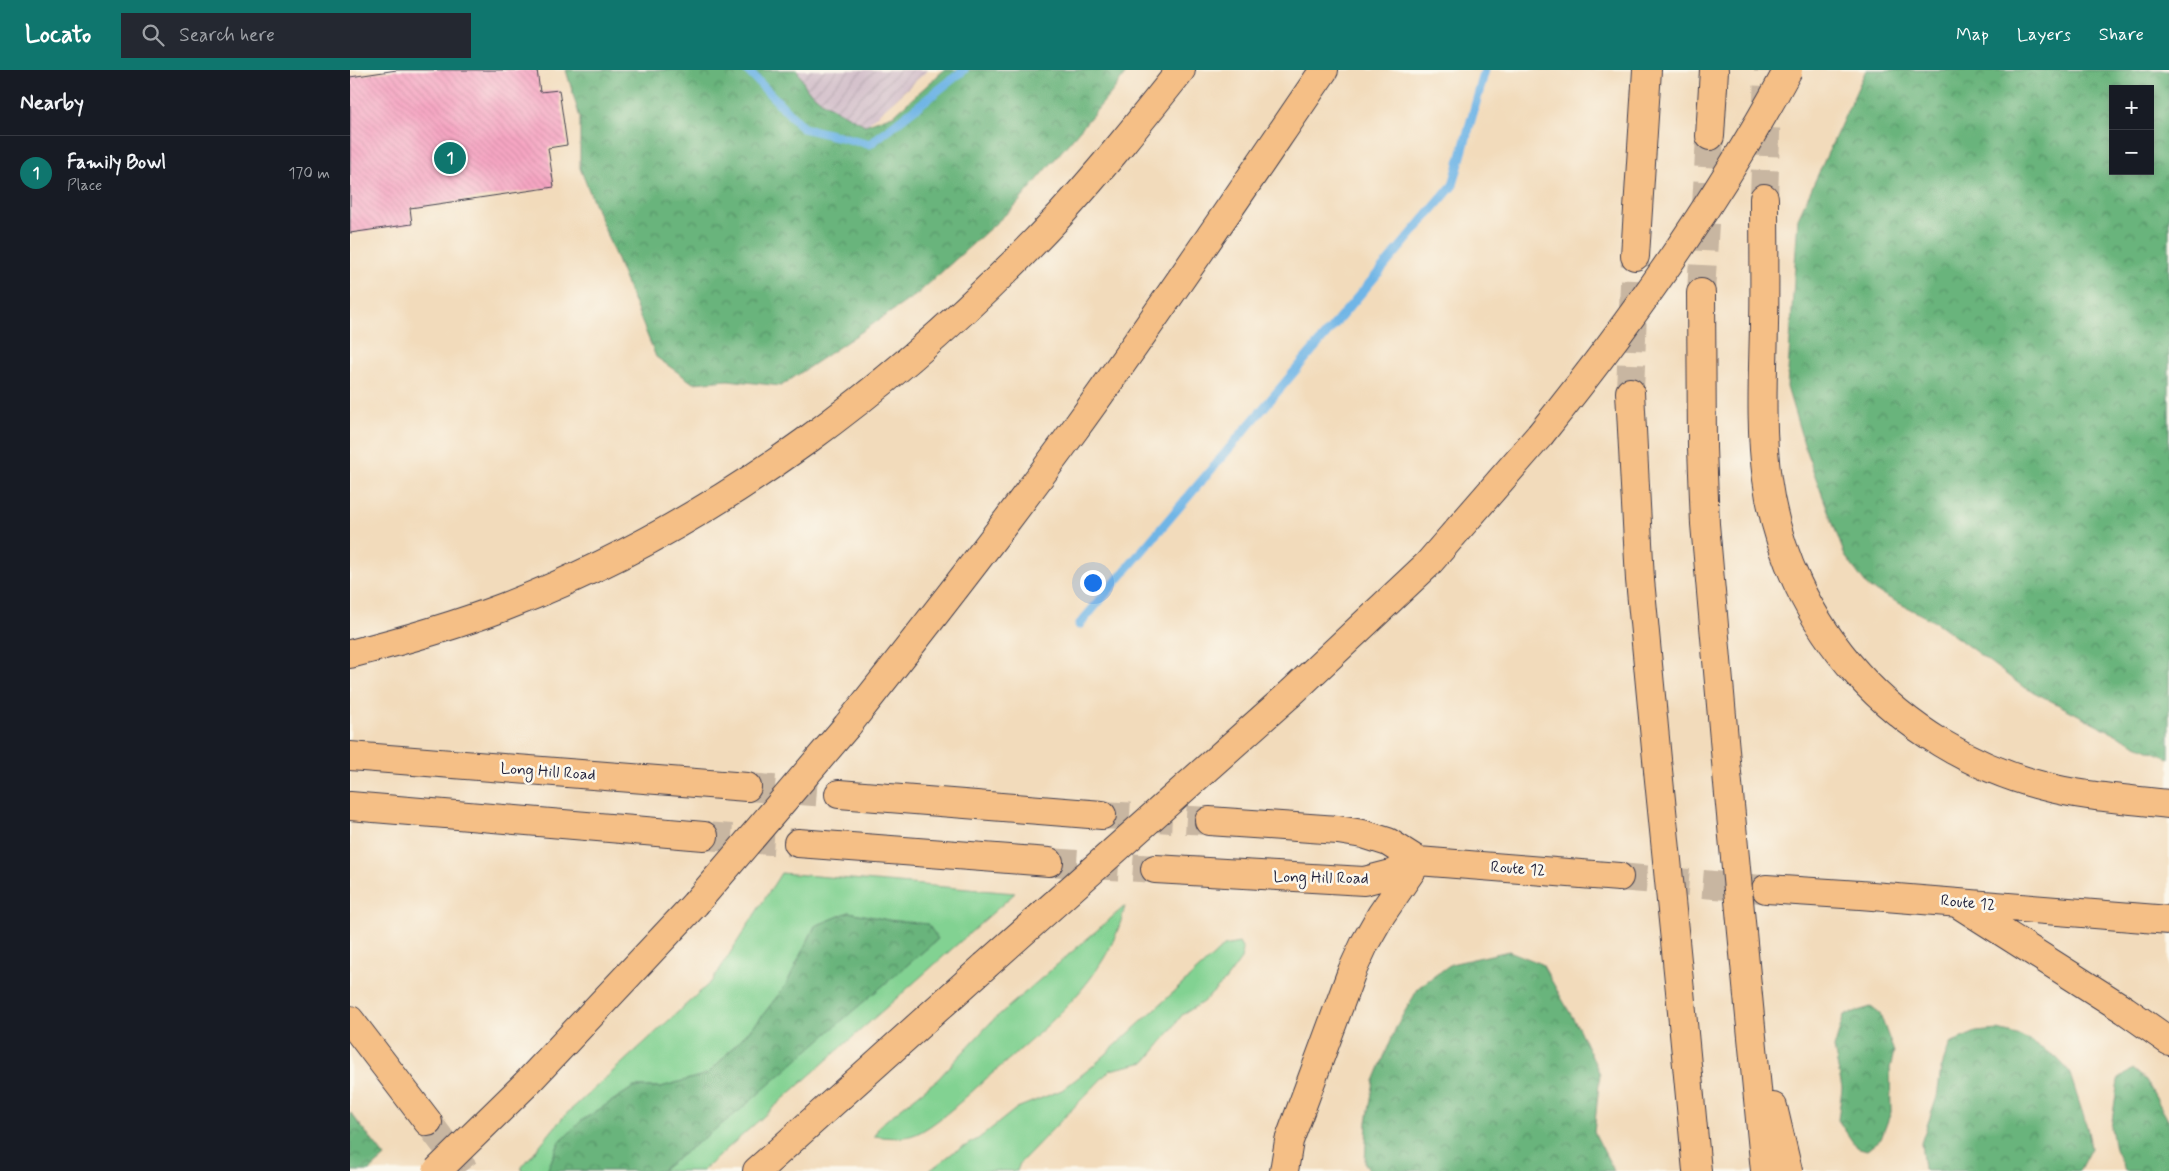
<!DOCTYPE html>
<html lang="en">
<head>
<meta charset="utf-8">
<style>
	body { margin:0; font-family:Mynerve,sans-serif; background:#242831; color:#f1f3f6 }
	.controls { position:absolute; right:15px; top:15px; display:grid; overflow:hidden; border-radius:0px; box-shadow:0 2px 8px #0003 }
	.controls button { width:45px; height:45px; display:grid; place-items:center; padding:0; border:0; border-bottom:1px solid #363941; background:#171b24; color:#f1f3f6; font:25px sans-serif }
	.you { position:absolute; left:742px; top:512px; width:18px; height:18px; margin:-12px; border:4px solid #fff; border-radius:50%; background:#1a73e8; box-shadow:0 0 0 8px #1a73e833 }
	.badge { display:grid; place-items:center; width:32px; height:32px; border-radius:50%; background:#0f766e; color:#fff; font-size:16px; font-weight:700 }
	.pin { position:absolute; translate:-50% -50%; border:2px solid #fff; box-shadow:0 1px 5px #0006 }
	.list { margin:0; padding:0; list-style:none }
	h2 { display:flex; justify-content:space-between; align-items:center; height:65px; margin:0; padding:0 20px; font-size:21px }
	h2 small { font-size:16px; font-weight:400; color:#9ea1a6 }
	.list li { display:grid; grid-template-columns:32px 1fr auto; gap:15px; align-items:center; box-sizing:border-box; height:75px; padding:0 20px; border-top:1px solid #363941 }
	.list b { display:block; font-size:19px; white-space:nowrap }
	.list p { margin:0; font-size:16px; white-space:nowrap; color:#9ea1a6 }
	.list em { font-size:16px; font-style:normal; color:#9ea1a6 }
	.icon { flex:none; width:28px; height:28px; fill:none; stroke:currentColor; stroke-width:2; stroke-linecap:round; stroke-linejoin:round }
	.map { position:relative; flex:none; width:1819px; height:1101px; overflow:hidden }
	header { display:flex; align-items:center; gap:30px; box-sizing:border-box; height:70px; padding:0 25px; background:#0f766e; color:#fff }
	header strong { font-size:24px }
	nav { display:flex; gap:28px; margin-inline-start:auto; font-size:18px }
	.search { width:350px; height:45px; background:#242831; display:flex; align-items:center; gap:12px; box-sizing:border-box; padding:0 18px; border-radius:0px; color:#9ea1a6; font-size:19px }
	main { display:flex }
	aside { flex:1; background:#171b24 }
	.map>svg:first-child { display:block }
	.industrial { fill:url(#industrial-furrows) }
	.green { fill:#82d292; stroke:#527a66 }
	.forest { fill:url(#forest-crowns); stroke:#466b5c; fill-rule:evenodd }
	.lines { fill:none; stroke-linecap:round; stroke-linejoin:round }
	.stream { stroke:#6fb5e6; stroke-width:9 }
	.building { fill:url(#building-back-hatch) }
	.highway-tunnel { stroke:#c8b6a1; stroke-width:28; stroke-dasharray:28 14; stroke-linecap:butt }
	.highway-casing { stroke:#413e4e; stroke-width:30 }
	.highway { stroke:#f5bf86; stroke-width:28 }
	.highway-bridge-casing { stroke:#413e4e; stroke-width:30; stroke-linecap:butt }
	.highway-bridge { stroke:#f5bf86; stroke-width:28 }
	.labels { text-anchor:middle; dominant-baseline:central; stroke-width:5; stroke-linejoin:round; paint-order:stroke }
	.street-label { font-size:16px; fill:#22223b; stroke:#fbf7ec }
</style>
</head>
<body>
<header>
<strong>Locato</strong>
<div class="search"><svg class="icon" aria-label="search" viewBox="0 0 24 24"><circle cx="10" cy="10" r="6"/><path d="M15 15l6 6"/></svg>Search here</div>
<nav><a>Map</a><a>Layers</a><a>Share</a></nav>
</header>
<main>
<aside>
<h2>Nearby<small></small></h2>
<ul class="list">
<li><span class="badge">1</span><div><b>Family Bowl</b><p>Place</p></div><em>170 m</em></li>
</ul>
</aside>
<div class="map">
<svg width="1819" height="1101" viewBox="0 0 1819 1101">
	<defs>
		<pattern id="industrial-furrows" width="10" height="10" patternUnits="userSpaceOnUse" patternTransform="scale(1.25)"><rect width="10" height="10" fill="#d1bdc9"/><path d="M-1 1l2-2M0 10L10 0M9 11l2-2" fill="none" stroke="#b3a2ae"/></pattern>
		<pattern id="forest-crowns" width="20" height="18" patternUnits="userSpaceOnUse" patternTransform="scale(1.25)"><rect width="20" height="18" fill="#69b47c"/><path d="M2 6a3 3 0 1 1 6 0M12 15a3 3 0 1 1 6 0" fill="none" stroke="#569267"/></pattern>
		<pattern id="building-back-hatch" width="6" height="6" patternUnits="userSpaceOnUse" patternTransform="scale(1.25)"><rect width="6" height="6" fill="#f6a6c3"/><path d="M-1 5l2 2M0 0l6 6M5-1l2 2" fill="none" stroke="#d38fa8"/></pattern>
	</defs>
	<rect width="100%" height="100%" fill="#fbf7ec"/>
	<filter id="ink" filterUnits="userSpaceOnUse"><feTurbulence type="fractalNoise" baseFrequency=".02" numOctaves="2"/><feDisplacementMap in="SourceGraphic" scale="10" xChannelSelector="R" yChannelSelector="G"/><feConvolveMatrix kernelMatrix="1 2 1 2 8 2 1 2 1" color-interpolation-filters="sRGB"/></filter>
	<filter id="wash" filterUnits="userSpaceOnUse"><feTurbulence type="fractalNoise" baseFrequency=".0096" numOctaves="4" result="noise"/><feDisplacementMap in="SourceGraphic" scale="20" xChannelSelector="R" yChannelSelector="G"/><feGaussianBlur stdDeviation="1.12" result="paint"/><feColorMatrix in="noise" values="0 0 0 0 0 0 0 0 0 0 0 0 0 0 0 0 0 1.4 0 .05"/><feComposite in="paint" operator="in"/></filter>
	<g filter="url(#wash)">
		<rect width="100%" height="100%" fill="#f2dbbb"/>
		<path class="industrial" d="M443,0h135l-63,56 -41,-23 -17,-14z"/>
		<path class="green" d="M431,803l234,20 -313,278h-41l277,-232 -50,-19 -39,-8 -34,14 -29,59 -27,35 -51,54 -47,13h-27l-53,34 -22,22 -12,28h-26l1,-4 42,-51 149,-136z
			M775,836c-16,75 -84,125 -138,172 -18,16 -45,42 -65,53 -15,9 -32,7 -48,5l6,-11 58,-46 54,-58z
			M889,873l4,7 -2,9 -16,22 -22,21 -21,13 -15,21 -22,26 -35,8 -90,93 -3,8h-88l25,-19 24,-13 39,-31 45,-18 31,-24 131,-120z"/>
		<path class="forest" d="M216,0h231l10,19 17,14 41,22 30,-11 49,-44h184l-16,22 -96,113 -100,90 -135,91 -53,-6 -35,3 -37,-26 -76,-189v-50z
			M1516,0h303v688l-32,-13 -115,-59 -85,-63 -69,-36 -23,-31 -38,-102 -20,-67 11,-169zM1763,19h37v82h-37z
			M499,842l39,8 40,4 10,15 -91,77 -108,95 -78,60h-114l12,-28 22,-22 53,-34h27l47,-13 51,-54 27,-35 29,-59z
			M1159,881l33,13 36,63 22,47 -6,58 20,39h-245l-4,-8 2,-41 7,-41 23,-56 22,-38 32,-23z
			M1521,937l9,7 14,38 -4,16 1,44 -10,27 -14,11 -11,-3 -18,-27 4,-32 -8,-40 10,-33z
			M1648,960l23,6 35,21 13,14 19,59 3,18 -12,23h-153l-2,-2 -3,-26 16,-46 4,-28 9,-26 26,-11z
			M1783,999l13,11 23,42v49h-44l-10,-22 -4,-21 7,-48z
			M0,1042l35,45 -16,14h-19z"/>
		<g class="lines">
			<path class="stream" d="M397,0l56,58 67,16 94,-74
				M729,555l374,-440 32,-115"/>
		</g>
		<g id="blocks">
			<path class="building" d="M47,0h140l3,22 19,-2 8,55 -19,3 6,39 -144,21 2,16 -62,9v-156z"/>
		</g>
	</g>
	<g filter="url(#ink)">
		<use href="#blocks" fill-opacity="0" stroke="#413e4e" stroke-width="1"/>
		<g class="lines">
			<path class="highway-tunnel" d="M1414,128l4,-128
				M1351,223l9,-157
				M1280,322l5,-136
				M397,717l92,7
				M752,745l107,6
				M354,766l94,7
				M699,792l106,7
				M1269,807l143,12
				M78,1052l37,49"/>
			<defs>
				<path id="highway" d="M1360,66l4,-66
					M1414,128c0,42 1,85 0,127 -1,51 -4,103 3,154 20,149 130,269 276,307 40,11 84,13 126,18
					M1285,186l12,-186
					M1351,223l1,155 3,76 22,249
					M1280,322l10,188 18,190
					M0,584c52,-13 104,-28 154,-47 214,-82 402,-227 557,-393 42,-46 81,-95 120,-144
					M940,624l137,-129 113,-130
					M497,656c78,-98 155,-197 228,-297 86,-118 167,-239 249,-359
					M0,686l397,31
					M489,724l263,21
					M0,736l354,30
					M859,751l129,9 25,4 25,8 30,19
					M448,773l251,19
					M1068,791l201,16
					M805,799l209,12 31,-8 22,-11
					M1416,819l94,6 309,25
					M1610,835l165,105 44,31
					M1330,921l17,180
					M1398,926l17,175
					M0,950l78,102
					M176,1014l169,-180
					M1423,1037l15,64
					M407,1101l228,-205
					M934,1101l5,-30 63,-170 13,-28 16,-28 37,-54"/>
			</defs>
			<use href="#highway" class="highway-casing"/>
			<use href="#highway" class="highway"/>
			<defs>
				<path id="highway-bridge" d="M1190,365c92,-114 178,-235 248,-365
					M1308,700l22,221
					M1377,703l21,223
					M345,834l152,-178
					M635,896l305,-272
					M87,1101l89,-87"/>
			</defs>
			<use href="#highway-bridge" class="highway-bridge-casing"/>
			<use href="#highway-bridge" class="highway-bridge"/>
		</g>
	</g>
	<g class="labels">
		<g class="street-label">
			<text transform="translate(198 702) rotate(4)">Long Hill Road</text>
			<text transform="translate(1168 799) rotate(4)">Route 12</text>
			<text transform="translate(971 808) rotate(1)">Long Hill Road</text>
			<text transform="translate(1618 833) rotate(5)">Route 12</text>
		</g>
	</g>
</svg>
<div class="controls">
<button>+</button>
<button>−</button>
</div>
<div class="you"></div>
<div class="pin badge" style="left:100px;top:88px">1</div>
</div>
</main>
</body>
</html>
